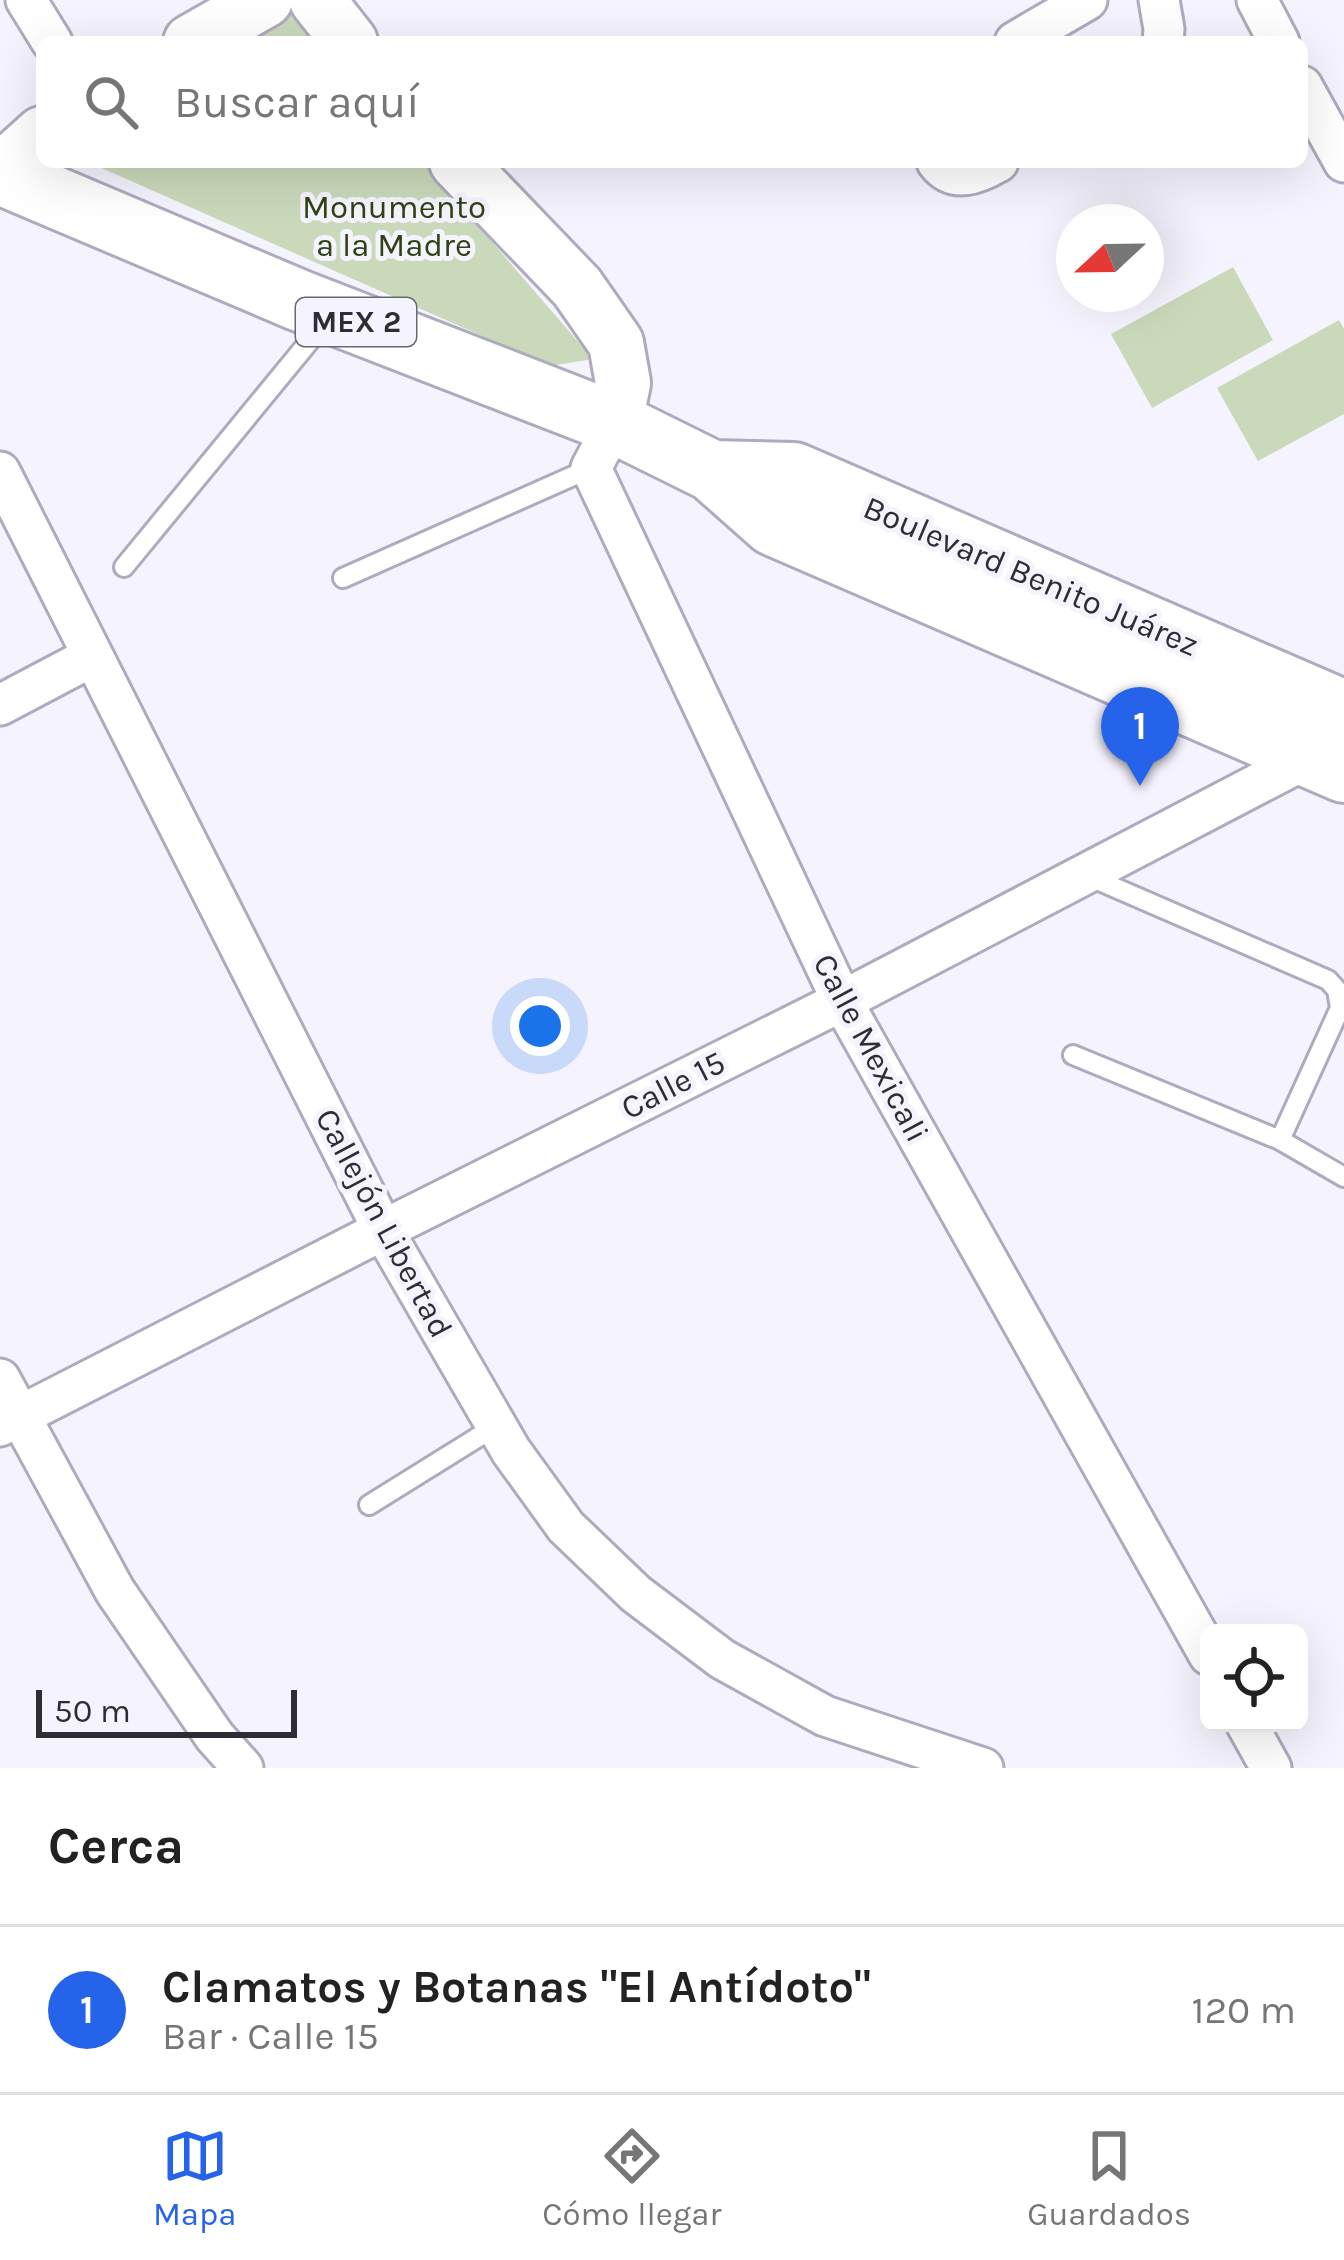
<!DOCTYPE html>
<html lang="es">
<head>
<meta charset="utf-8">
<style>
	body { margin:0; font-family:Karla,sans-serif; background:#f2f2f2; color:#222 }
	.controls { position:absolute; right:36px; bottom:36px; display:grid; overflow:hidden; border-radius:18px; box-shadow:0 12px 48px #0002 }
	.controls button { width:108px; height:108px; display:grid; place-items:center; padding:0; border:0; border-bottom:3px solid #e0e0e0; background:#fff; color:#222; font:60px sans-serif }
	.compass { position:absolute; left:1056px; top:204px; width:108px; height:108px; border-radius:50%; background:#fff; box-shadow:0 12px 48px #0002; rotate:248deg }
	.scale { position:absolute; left:36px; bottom:30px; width:261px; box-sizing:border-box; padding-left:12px; border:6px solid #2e2d35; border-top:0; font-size:33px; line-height:42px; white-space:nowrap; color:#2e2d35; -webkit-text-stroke:9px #f4f3fe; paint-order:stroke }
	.you { position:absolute; left:540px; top:1026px; width:42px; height:42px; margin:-30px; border:9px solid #fff; border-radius:50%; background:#1a73e8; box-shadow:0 0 0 18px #1a73e833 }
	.badge { display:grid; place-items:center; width:78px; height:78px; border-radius:50%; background:#2563eb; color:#fff; font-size:39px; font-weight:700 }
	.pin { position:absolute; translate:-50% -99px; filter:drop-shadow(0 3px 6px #0008) }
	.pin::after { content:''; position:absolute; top:63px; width:42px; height:36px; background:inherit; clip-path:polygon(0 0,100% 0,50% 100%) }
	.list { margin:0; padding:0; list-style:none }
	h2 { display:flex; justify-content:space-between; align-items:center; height:156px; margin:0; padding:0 48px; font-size:51px }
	h2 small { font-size:39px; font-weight:400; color:#767676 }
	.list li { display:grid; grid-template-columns:78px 1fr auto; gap:36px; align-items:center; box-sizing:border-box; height:168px; padding:0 48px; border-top:3px solid #e0e0e0 }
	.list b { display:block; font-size:45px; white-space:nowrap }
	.list p { margin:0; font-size:39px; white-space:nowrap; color:#767676 }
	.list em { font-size:39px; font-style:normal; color:#767676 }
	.icon { flex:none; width:66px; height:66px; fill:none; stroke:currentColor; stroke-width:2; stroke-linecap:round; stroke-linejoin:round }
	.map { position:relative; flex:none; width:1344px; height:1768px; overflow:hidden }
	.search { position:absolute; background:#fff; box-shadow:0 12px 48px #0002; left:36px; right:36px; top:36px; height:132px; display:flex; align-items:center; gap:30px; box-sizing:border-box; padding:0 42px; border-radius:18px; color:#767676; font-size:45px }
	.sheet { height:324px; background:#fff }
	nav { display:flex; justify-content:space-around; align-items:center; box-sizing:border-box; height:168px; border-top:3px solid #e0e0e0; background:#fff; font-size:33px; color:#767676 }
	nav a { display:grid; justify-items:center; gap:6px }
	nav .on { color:#2563eb }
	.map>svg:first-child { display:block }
	.green { fill:#cad9ba }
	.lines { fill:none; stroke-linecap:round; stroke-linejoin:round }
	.lane-casing { stroke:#aeabbe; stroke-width:24 }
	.street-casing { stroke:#aeabbe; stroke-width:45 }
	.secondary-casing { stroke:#aeabbe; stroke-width:60 }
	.primary-casing { stroke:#aeabbe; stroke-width:66 }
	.lane { stroke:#fff; stroke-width:18 }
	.street { stroke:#fff; stroke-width:39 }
	.secondary { stroke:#fff; stroke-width:54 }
	.primary { stroke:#fff; stroke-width:60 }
	.labels { text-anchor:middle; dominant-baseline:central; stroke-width:10; stroke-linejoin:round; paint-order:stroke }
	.shield { fill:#f4f3fe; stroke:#696871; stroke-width:3 }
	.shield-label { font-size:30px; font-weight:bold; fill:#2e2d35 }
	.park-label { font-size:33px; fill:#2f4211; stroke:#f4f3fe }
	.street-label { font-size:33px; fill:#2e2d35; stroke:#f4f3fe }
</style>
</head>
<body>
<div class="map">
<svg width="1344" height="1768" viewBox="0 0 1344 1768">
	<rect width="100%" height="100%" fill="#f4f3fe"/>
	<path class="green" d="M294,12l26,30h-79z
		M88,162h335l170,197 -43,7z
		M1233,267l40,73 -121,68 -41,-74z
		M1339,320l5,9v85l-86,47 -41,-73z"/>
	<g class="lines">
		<defs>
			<path id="lane" d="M124,567l202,-246
				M343,578l248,-110
				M1088,876l240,104 9,10 3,18 -60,132
				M1073,1055l207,85 64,37
				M369,1505l127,-79"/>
			<path id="street" d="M26,0l26,42
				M1159,0l5,29 -1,13
				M1257,0l22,42
				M1015,42l72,-42
				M1302,86l42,76
				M937,162c17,22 40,12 61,0
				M615,423l-24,45 251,533 367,654
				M0,472l383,758 128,221 55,76 70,67 86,65 103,57 158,52
				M0,705l93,-49
				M0,1379l115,212 100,146 28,31
				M0,1426l383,-196 459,-229 481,-251
				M1246,1723l25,45"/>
			<path id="secondary" d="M317,0l33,42
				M191,42l74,-42
				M457,162l120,125 39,56 7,40 -8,40
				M0,172l42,-38"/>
			<path id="primary" d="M0,174l298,126 317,123 97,48 61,54 571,247
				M712,471l82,2 550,238"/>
		</defs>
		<use href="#lane" class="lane-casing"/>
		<use href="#street" class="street-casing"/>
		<use href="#secondary" class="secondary-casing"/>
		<use href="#primary" class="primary-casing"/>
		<use href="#lane" class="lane"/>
		<use href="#street" class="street"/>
		<use href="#secondary" class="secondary"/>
		<use href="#primary" class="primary"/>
	</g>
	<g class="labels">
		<rect class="shield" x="296" y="298" width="120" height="48" rx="9"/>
		<g class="shield-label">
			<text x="356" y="322">MEX 2</text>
		</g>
		<g class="park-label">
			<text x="394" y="207">Monumento<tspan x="394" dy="38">a la Madre</tspan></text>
		</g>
		<g class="street-label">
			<text transform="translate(1031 576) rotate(23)">Boulevard Benito Juárez</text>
			<text transform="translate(871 1048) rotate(62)">Calle Mexicali</text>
			<text transform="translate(673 1085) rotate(-27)">Calle 15</text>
			<text transform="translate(384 1223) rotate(62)">Callejón Libertad</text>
		</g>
	</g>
</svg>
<div class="controls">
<button><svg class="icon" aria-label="locate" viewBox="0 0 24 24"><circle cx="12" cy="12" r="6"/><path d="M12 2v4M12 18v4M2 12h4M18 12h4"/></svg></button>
</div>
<svg class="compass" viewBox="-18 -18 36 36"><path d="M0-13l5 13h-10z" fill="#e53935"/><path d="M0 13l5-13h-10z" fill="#767676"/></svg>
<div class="scale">50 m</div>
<div class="you"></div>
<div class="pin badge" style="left:1140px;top:786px">1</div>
<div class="search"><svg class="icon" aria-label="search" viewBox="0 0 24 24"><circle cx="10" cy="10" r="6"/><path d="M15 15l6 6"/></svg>Buscar aquí</div>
</div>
<section class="sheet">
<h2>Cerca<small></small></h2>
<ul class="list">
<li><span class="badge">1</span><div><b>Clamatos y Botanas &quot;El Antídoto&quot;</b><p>Bar · Calle 15</p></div><em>120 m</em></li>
</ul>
</section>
<nav>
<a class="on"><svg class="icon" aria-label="map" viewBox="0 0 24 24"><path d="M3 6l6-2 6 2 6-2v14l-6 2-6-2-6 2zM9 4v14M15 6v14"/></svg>Mapa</a>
<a><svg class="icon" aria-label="directions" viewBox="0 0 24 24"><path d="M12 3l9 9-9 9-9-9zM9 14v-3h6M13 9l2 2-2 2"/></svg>Cómo llegar</a>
<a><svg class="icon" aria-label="saved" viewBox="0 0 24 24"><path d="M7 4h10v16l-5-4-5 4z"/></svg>Guardados</a>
</nav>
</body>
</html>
